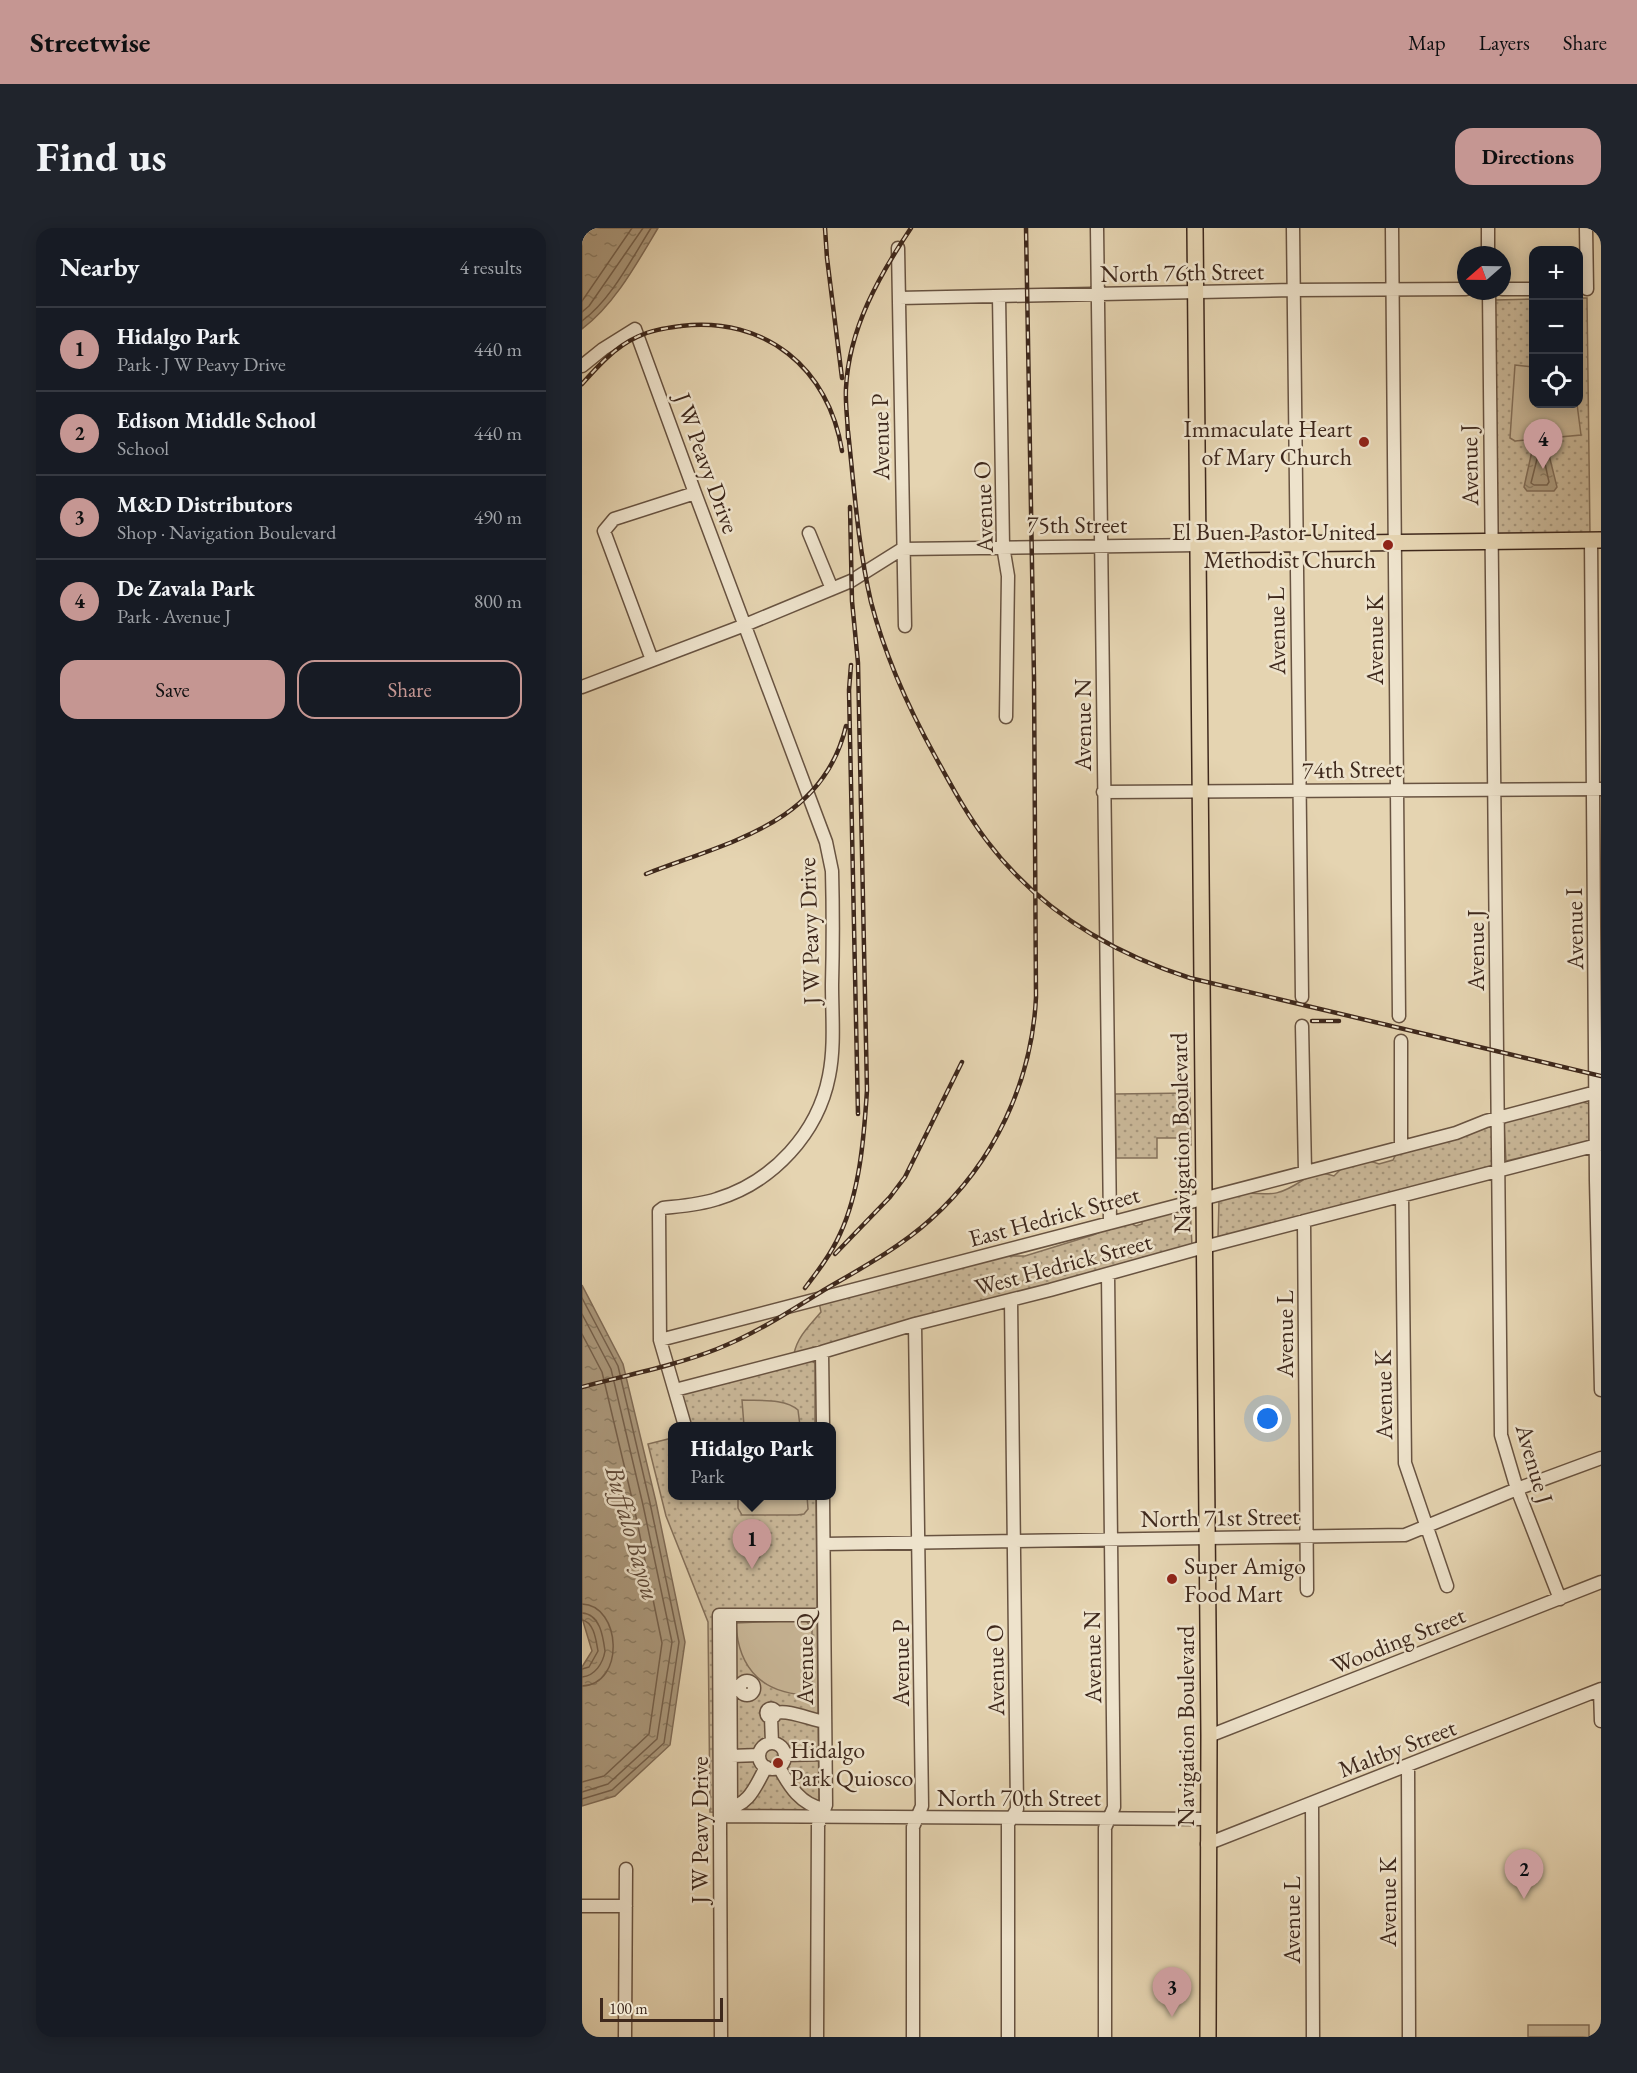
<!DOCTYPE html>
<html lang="en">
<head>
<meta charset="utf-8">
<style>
	body { margin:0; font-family:"EB Garamond",serif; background:#20242c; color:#f1f3f6 }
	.controls { position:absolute; right:18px; top:18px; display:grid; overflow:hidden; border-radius:12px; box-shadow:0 3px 15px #0003 }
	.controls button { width:54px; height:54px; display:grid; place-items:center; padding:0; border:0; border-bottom:2px solid #363941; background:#171b24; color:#f1f3f6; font:30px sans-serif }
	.compass { position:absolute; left:875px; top:18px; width:54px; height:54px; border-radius:50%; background:#171b24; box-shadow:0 3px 15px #0003; rotate:250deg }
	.scale { position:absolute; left:18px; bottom:15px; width:123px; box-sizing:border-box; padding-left:6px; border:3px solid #3e281c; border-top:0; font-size:16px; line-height:21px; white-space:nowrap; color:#3e281c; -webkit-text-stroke:4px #eee3cc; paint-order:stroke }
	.you { position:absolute; left:686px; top:1191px; width:21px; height:21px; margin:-15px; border:4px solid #fff; border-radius:50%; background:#1a73e8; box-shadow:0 0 0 9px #1a73e833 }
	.badge { display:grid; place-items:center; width:39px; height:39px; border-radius:50%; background:#c59692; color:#111; font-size:20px; font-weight:700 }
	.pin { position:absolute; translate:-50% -50px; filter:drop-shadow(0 2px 3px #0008) }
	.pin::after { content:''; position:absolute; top:32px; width:21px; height:18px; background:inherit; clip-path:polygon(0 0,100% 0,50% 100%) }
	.popup { position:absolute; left:86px; top:1194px; width:168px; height:78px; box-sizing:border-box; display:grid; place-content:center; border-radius:12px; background:#171b24; filter:drop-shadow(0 2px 4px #0005); font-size:20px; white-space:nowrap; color:#9ea1a6 }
	.popup b { font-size:22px; color:#f1f3f6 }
	.popup::after { content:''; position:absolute; left:50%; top:100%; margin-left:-12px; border:12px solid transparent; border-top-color:#171b24 }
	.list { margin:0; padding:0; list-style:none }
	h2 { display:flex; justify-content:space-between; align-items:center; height:78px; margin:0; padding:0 24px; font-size:26px }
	h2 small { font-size:20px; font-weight:400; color:#9ea1a6 }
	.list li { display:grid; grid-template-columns:39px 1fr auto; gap:18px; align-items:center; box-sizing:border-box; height:84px; padding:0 24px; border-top:2px solid #363941 }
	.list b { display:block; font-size:22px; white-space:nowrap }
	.list p { margin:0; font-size:20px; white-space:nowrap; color:#9ea1a6 }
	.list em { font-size:20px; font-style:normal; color:#9ea1a6 }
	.actions { display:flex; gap:12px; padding:18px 24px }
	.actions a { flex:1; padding:14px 0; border:2px solid #c59692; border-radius:18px; text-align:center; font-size:21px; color:#c59692 }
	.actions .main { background:#c59692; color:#111 }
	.icon { flex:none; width:33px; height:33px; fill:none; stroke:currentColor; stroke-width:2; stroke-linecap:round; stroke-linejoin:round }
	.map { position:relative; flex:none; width:1019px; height:1809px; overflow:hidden; border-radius:18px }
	header { display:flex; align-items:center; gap:36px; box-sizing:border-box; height:84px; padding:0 30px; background:#c59692; color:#111 }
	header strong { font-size:28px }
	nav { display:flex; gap:33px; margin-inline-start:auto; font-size:21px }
	.intro { display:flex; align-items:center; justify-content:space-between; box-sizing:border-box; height:144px; padding:0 36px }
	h1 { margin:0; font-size:42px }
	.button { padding:15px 27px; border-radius:18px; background:#c59692; color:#111; font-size:21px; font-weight:700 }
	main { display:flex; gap:36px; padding:0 36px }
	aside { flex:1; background:#171b24; border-radius:18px; box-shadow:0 3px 15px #0003 }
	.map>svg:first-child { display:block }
	.grass { fill:url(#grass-dots); stroke:#84705a; stroke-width:1.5 }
	.pitch { fill:#c9b798; stroke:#84705a; stroke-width:1.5 }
	.water { fill:url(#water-ripples); stroke:#806c57; stroke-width:1.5 }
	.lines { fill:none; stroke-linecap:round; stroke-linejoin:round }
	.shore { stroke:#75614d; stroke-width:1.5 }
	.minor-casing { stroke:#685341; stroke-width:15 }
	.major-casing { stroke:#3e281c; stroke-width:18 }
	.minor { stroke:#eee3cc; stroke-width:12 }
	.major { stroke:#e5d4b1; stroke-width:15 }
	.rail-casing { stroke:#3e281c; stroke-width:4.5 }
	.rail { stroke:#eee3cc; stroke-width:2; stroke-dasharray:7; stroke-linecap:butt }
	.poi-dot { fill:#8f2418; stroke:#eee3cc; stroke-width:2 }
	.labels { text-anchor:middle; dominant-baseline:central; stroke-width:5; stroke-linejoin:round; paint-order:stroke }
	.street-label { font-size:24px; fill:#3e281c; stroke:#eee3cc }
	.poi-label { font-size:24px; fill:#3e281c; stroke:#eee3cc; text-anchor:end }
	.water-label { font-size:26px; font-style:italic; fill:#5f4a39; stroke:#eee3cc }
</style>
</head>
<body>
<header>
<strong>Streetwise</strong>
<nav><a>Map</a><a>Layers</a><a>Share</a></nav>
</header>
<div class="intro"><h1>Find us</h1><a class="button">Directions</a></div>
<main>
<aside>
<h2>Nearby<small>4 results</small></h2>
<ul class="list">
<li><span class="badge">1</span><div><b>Hidalgo Park</b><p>Park · J W Peavy Drive</p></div><em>440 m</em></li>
<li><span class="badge">2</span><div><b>Edison Middle School</b><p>School</p></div><em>440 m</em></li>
<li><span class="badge">3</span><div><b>M&amp;D Distributors</b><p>Shop · Navigation Boulevard</p></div><em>490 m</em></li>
<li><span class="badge">4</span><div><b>De Zavala Park</b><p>Park · Avenue J</p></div><em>800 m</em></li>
</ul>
<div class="actions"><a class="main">Save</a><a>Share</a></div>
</aside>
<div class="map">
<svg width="1019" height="1809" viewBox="0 0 1019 1809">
	<defs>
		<pattern id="grass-dots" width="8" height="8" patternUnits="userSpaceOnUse" patternTransform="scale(1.5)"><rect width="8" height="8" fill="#c9b798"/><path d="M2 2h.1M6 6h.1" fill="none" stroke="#a5957b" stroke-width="1.8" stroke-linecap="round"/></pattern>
		<pattern id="water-ripples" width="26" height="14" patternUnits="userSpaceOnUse" patternTransform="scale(1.5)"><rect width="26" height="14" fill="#ac9a7e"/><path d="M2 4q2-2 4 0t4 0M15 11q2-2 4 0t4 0" fill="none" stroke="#8d7e66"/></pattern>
	</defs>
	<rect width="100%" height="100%" fill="#e5d4b1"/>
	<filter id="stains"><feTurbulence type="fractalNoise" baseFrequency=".00333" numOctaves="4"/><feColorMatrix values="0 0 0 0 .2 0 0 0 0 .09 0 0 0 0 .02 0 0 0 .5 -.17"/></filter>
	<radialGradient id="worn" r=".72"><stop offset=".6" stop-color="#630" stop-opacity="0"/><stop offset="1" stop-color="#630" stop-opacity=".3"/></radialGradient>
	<path class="grass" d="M997,70h8l3,237h-92l-3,-235 38,-1v105h45z
		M608,865l1,52h-8l-1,-7h-25v20h-41l-1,-64z
		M1000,874l8,2v37l-84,20 -2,-36 2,-4z
		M905,898l5,2 1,38 -275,72 1,-38c8,-2 20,-8 29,-7 26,2 32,2 55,-13l1,-3 19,-4 11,3 8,-8 25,-8 12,4 14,-4 4,-8z
		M608,979l2,39 -398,108c3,-17 16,-29 27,-42l-2,-10 188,-46h18l68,-21 24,-10 15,-1 4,2 6,-2v-4z
		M226,1131l7,4v63h-127l-8,-33z
		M90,1210v58h144l3,318 -109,-2 -2,-190 -42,-106 -18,-72z"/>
	<path class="pitch" d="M933,137l18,2v37h44l4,31 -66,6 -5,-3z
		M160,1172c17,1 43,-2 56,10l2,16h-56z
		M156,1268h69l1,13 -4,5 -7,1h-55l-4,-7z
		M224,1392l6,10v65c-47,0 -74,-24 -76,-72z
		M946,1797h61v12h-61z"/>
	<path class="water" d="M0,0h76c-21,35 -43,76 -76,101z
		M950,223h16l9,36 -3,4h-27l-3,-4z
		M0,1057l41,79 33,138 29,140 -15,103 -55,51 -33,10v-139l10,-16 -10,-33z"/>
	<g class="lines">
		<path class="shore" d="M0,73l50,-73
			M0,84l7,-6 54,-78
			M0,93c29,-21 50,-63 69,-93
			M957,229l5,2 5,23 -2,3h-13l-3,-2 6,-24z
			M0,1070l36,68 32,137 29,139 -15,101 -52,47 -30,9
			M0,1086l29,55 32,136 29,137 -15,97 -49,45 -26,8
			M0,1106l20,38 32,135 28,136 -13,91 -45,42 -22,6
			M0,1376c39,1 44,80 0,82
			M0,1385c18,1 21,23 23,38 -2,12 -10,25 -23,26
			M0,1392c12,2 14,20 16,31l-9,16 -7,2"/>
		<defs>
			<path id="minor" d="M515,0l13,995
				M711,0l9,769
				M810,0l7,788
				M906,0v27
				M1004,0l1,61
				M316,20l7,378
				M920,61h31
				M907,63l12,1144 16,54 43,110
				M417,68l4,250 5,30 -2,141
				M317,70l394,-8 173,-1
				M0,138l21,-17 32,-20 60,164 131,349 6,29c1,38 1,76 0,114 0,30 3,62 -3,91 -11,57 -56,106 -112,123 -18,6 -36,7 -54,9l-4,3 1,129 25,86
				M227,305l23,56
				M1009,312l5,641 5,209
				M70,432l-48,-129 10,-12 81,-26
				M0,459l163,-62 106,-44 51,-32 296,-4
				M521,564l497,-3
				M720,798l3,145
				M819,813v106
				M820,968l3,267 42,123
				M722,993l3,369
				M78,1112l796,-207 30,-12 110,-29
				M240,1124l1,74
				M93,1162l147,-38 93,-28 135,-34 154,-43 397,-103
				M242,1316l581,-9 112,-46 84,-31
				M148,1387l1,192
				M158 1460a7 7 0 1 1 14 0a7 7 0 1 1-14 0Z
				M1018,1462l1,31
				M184.5 1485a4.5 4.5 0 1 1 9 0a4.5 4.5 0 1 1-9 0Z
				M194,1485c12,-4 35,7 49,9
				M189,1489l1,26
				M627,1508l392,-154
				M177 1528a13 13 0 1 1 26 0a13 13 0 1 1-26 0Z
				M203,1527l41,-1
				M149,1528l28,-1
				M826,1538l1,271
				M197,1539c10,19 22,38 45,42
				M730,1575l1,234
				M143,1580c24,-1 31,-23 41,-41
				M139,1588l487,3
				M625,1616l394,-155
				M0,1678h44
				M43,1809l1,-168
				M139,1809l-2,-422h97
				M235,1809l1,-212 8,-20 -3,-309
				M331,1809v-210l9,-21 -7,-482
				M426,1809v-213l9,-15 -6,-509
				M523,1809v-209l9,-21 -6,-533"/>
			<path id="major" d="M613,0l14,1508 -1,301
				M616,317l403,-5"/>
		</defs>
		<use href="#minor" class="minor-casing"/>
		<use href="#major" class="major-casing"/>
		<use href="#minor" class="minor"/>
		<use href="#major" class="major"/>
		<defs>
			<path id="rail" d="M243,0l2,30 15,120
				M0,156c16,-18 33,-37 55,-47 14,-7 30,-9 44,-11 84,-10 148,42 161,125
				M266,203c6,56 10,115 23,171 14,54 37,105 64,154 16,29 32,59 52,85 52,69 122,111 203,137l411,98
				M266,210c0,-17 -3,-34 -2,-50 3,-60 33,-112 65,-160
				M269,437l-2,25 9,424
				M64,646c82,-32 177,-50 200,-148
				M730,793h27
				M253,1026l55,-57 15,-20 57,-115
				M223,1060c13,-17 26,-34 35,-54 20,-43 24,-97 27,-144l-9,-427 -6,-62 -2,-94
				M0,1159c45,-12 92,-21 135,-38 38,-15 73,-38 107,-59 36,-21 75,-42 106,-70 64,-57 102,-138 106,-223l-2,-320 -8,-449"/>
		</defs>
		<use href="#rail" class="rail-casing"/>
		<use href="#rail" class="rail"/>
	</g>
	<g class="poi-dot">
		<circle cx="782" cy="214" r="6"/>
		<circle cx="806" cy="317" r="6"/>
		<circle cx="590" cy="1351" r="6"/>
		<circle cx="196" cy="1535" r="6"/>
	</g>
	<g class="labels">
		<g class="street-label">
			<text transform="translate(600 44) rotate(-1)">North 76th Street</text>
			<text transform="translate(298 209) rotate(-91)">Avenue P</text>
			<text transform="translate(125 235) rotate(70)">J W Peavy Drive</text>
			<text transform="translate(887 237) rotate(-91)">Avenue J</text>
			<text transform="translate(401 279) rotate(-92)">Avenue O</text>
			<text x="495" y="296">75th Street</text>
			<text transform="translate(694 403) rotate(-91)">Avenue L</text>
			<text transform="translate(792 412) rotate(-90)">Avenue K</text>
			<text transform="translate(500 497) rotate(-90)">Avenue N</text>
			<text transform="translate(770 541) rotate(-1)">74th Street</text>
			<text transform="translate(992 701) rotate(-91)">Avenue I</text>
			<text transform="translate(227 703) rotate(-92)">J W Peavy Drive</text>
			<text transform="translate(893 722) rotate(-90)">Avenue J</text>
			<text transform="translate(598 905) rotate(-91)">Navigation Boulevard</text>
			<text transform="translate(472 988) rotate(-15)">East Hedrick Street</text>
			<text transform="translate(481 1036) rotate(-15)">West Hedrick Street</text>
			<text transform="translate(702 1106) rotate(-90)">Avenue L</text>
			<text transform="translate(801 1167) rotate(-91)">Avenue K</text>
			<text transform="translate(953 1236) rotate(74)">Avenue J</text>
			<text transform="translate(638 1289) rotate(-1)">North 71st Street</text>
			<text transform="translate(816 1412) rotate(-22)">Wooding Street</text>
			<text transform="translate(510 1429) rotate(-91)">Avenue N</text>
			<text transform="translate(222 1431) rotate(-90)">Avenue Q</text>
			<text transform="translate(318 1435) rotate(-90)">Avenue P</text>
			<text transform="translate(413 1442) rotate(-91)">Avenue O</text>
			<text transform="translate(603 1498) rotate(-90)">Navigation Boulevard</text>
			<text transform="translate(815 1520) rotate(-21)">Maltby Street</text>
			<text x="437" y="1569">North 70th Street</text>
			<text transform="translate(117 1602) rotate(-90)">J W Peavy Drive</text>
			<text transform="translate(805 1674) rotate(-90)">Avenue K</text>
			<text transform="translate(709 1692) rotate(-90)">Avenue L</text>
		</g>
		<g class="poi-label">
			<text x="770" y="200">Immaculate Heart<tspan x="770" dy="28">of Mary Church</tspan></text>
			<text x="794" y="303">El Buen Pastor United<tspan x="794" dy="28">Methodist Church</tspan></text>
			<text x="602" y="1337" text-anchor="start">Super Amigo<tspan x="602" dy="28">Food Mart</tspan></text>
			<text x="208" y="1521" text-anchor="start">Hidalgo<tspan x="208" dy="28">Park Quiosco</tspan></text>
		</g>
		<g class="water-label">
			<text transform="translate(51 1305) rotate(74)">Buffalo Bayou</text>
		</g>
	</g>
	<rect width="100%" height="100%" filter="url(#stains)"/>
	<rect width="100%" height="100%" fill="url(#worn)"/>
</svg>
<div class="controls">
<button>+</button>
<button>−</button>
<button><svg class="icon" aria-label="locate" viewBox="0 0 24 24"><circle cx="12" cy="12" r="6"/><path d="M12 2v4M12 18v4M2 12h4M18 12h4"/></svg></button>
</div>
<svg class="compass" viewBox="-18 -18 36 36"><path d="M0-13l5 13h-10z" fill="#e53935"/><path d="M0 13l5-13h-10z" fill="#9ea1a6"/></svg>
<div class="scale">100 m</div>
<div class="you"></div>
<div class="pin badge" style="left:170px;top:1341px">1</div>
<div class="popup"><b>Hidalgo Park</b>Park</div>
<div class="pin badge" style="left:942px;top:1671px">2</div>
<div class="pin badge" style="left:590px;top:1789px">3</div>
<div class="pin badge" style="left:961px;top:241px">4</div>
</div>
</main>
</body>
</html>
